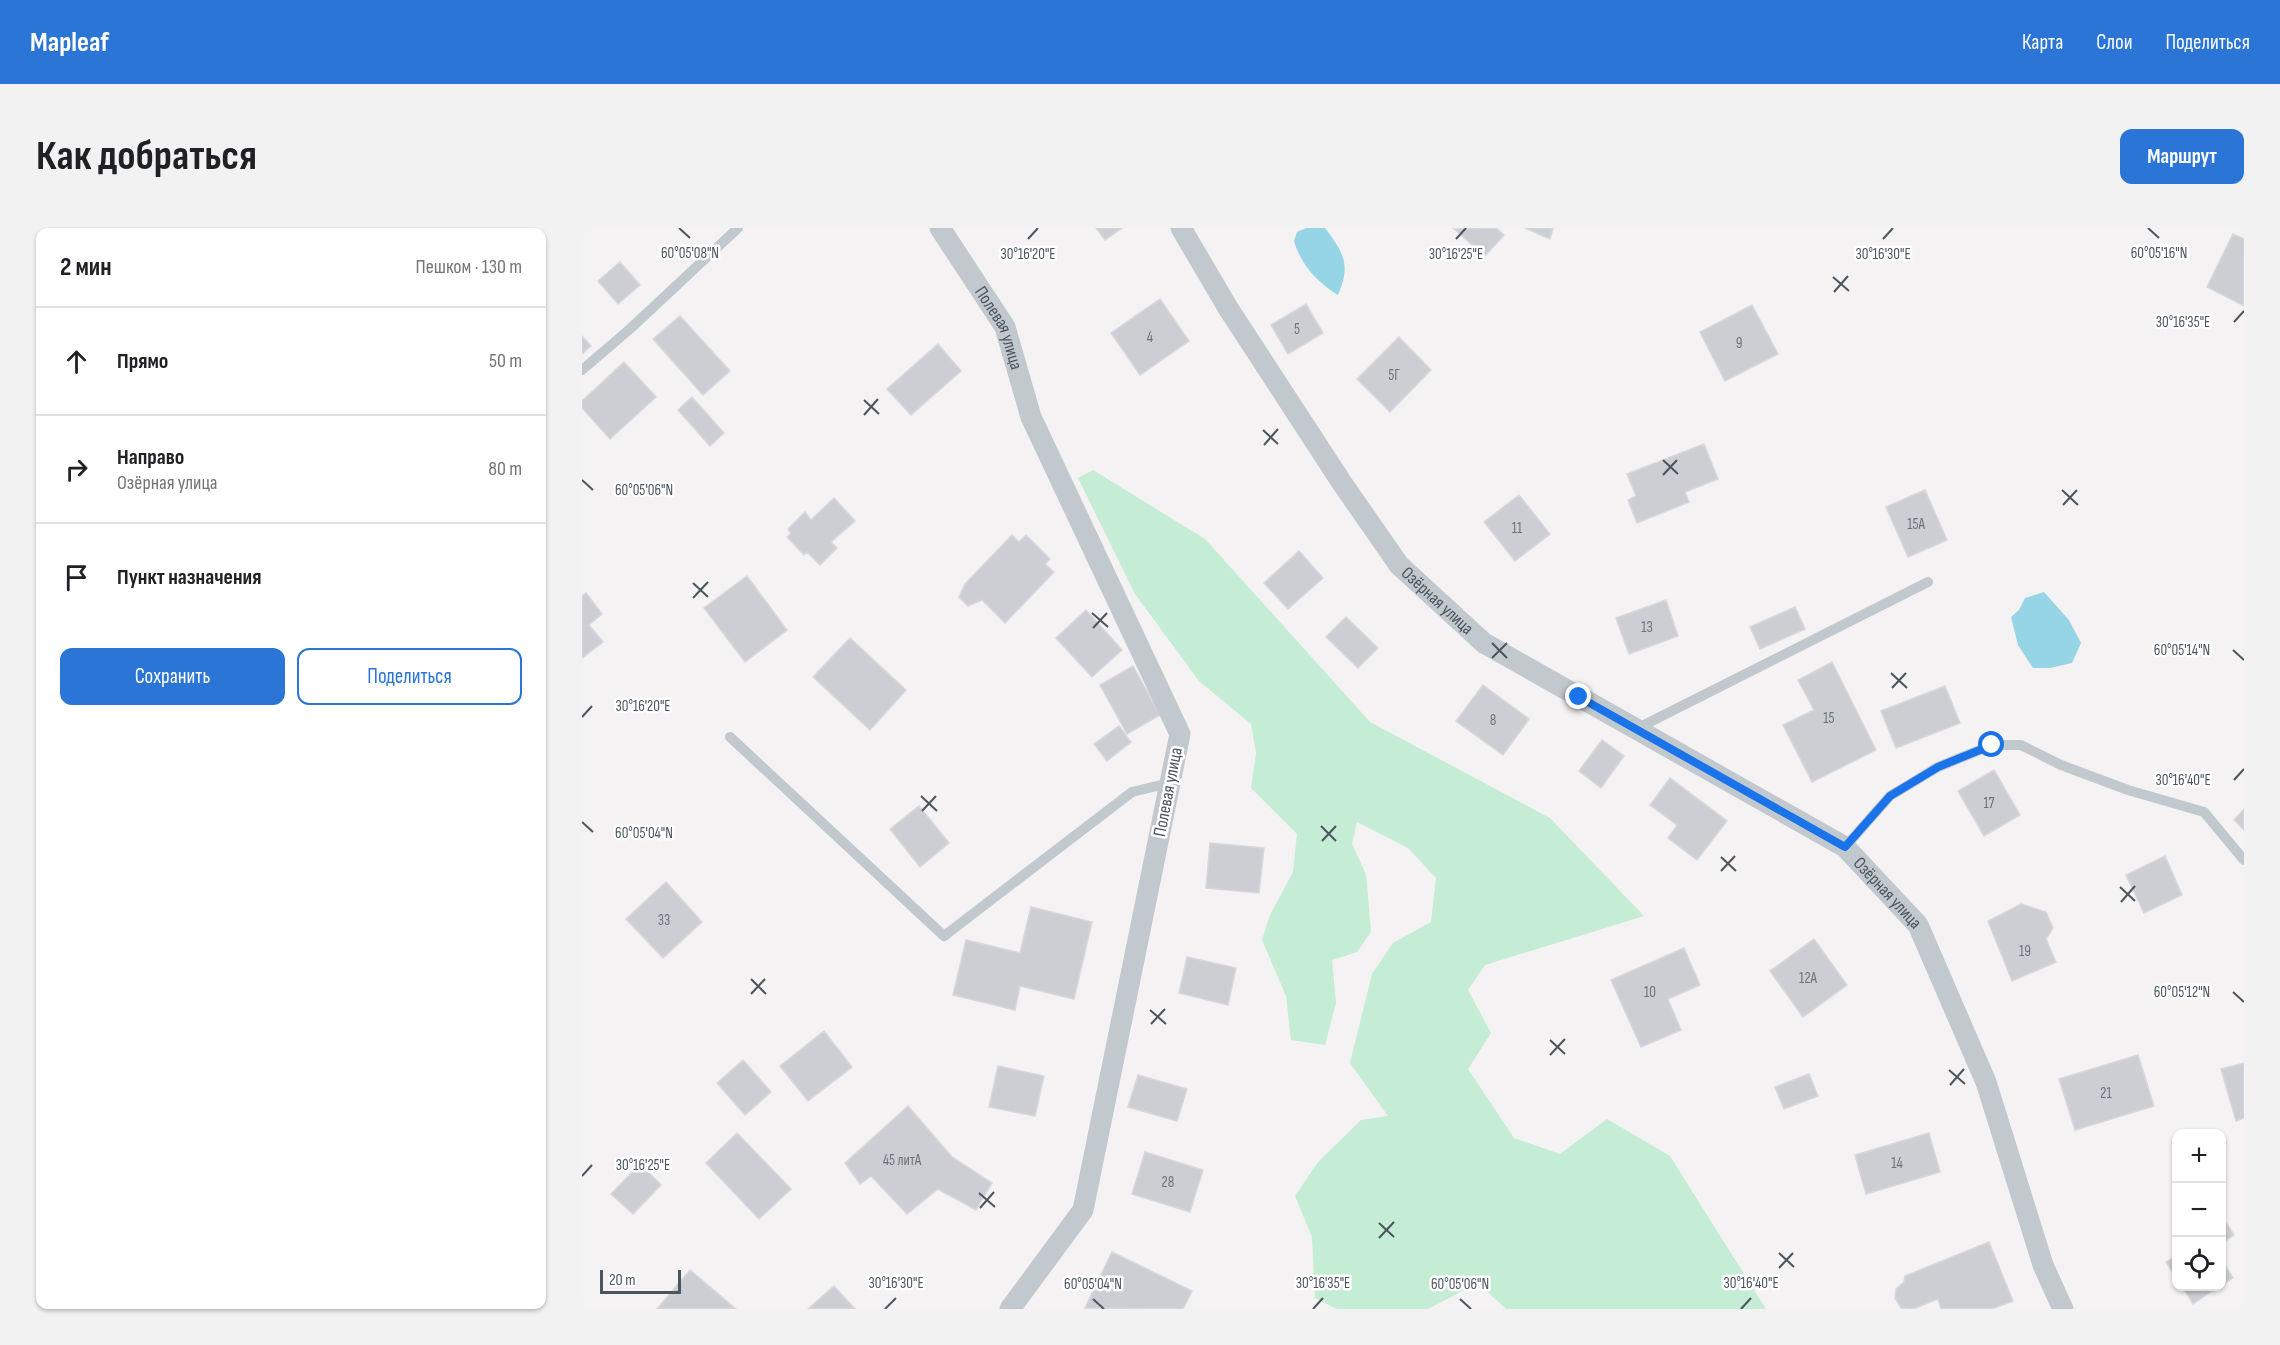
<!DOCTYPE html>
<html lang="ru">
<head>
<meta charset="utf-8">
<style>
	body { margin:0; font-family:"Sofia Sans Condensed",sans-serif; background:#f2f2f2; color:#202124 }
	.controls { position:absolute; right:18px; bottom:18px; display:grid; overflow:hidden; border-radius:12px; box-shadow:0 2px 4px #0004 }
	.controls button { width:54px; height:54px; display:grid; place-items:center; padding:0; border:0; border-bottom:2px solid #e0e0e0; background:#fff; color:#202124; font:30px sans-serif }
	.scale { position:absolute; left:18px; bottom:15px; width:81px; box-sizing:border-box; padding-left:6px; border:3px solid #4b555e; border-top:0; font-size:16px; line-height:21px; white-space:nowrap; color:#4b555e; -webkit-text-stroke:4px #fff; paint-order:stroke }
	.stop { position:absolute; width:18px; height:18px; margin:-14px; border:4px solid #1a73e8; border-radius:50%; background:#fff }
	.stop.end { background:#1a73e8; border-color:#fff; box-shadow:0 2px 6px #0008 }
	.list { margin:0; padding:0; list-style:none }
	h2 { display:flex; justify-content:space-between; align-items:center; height:78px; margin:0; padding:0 24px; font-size:26px }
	h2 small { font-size:20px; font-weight:400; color:#757577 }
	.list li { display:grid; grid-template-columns:39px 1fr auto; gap:18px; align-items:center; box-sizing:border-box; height:108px; padding:0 24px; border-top:2px solid #e0e0e0 }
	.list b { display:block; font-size:22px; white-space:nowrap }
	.list p { margin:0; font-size:20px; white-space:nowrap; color:#757577 }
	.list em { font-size:20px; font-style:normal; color:#757577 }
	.actions { display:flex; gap:12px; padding:18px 24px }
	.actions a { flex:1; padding:14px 0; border:2px solid #2a75d5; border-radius:12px; text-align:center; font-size:21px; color:#2a75d5 }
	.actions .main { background:#2a75d5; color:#fff }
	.icon { flex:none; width:33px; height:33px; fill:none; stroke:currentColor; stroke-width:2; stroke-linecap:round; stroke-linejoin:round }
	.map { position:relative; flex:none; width:1662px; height:1081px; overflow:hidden; border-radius:12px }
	header { display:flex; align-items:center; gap:36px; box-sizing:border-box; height:84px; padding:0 30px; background:#2a75d5; color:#fff }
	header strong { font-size:28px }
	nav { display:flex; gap:33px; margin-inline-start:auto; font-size:21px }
	.intro { display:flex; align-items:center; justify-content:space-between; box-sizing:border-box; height:144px; padding:0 36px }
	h1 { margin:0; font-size:42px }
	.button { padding:15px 27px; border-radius:12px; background:#2a75d5; color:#fff; font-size:21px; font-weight:700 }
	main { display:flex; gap:36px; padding:0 36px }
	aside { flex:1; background:#fff; border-radius:12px; box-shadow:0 2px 4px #0004 }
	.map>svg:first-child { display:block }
	.green { fill:#c5ecd4 }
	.water { fill:#96d5e5 }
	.building { fill:#ccced3; stroke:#d6d8dc; stroke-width:1.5 }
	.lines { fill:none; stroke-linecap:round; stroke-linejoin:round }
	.service { stroke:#c1c9cf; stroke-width:10 }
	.minor { stroke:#c1c9cf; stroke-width:21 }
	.route { stroke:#1a73e8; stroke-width:8 }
	.ticks { fill:none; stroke:#4b555e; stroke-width:2 }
	.labels { text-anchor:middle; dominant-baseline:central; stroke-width:5; stroke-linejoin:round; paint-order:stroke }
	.number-label { font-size:15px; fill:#6b737b }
	.street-label { font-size:18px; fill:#4b555e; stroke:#fff }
	.ticks-label { font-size:15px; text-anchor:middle; fill:#4b555e; stroke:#fff; stroke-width:5; stroke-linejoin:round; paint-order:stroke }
</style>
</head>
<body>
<header>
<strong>Mapleaf</strong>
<nav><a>Карта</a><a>Слои</a><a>Поделиться</a></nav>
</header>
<div class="intro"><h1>Как добраться</h1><a class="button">Маршрут</a></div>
<main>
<aside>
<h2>2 мин<small>Пешком · 130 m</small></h2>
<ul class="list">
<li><svg class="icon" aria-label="ahead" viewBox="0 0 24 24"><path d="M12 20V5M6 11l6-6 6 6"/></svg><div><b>Прямо</b></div><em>50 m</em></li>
<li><svg class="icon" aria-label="right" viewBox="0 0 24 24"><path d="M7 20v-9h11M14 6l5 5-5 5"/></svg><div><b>Направо</b><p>Озёрная улица</p></div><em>80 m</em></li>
<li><svg class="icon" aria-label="arrive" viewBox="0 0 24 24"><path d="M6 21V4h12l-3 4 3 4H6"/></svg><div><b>Пункт назначения</b></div></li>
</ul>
<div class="actions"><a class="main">Сохранить</a><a>Поделиться</a></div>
</aside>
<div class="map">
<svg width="1662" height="1081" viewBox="0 0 1662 1081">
	<rect width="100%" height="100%" fill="#f4f2f2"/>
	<path class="green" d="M511,242l112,69 165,183 180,96 94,98 -159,49 -17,25 23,43 -23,36 46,69 46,16 47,-35 63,37 96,153h-260l-28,-26 -50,26h-91l-22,-11 -3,-61 -17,-41 23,-34 43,-42 27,-4 -38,-53 22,-89 21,-31 38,-21 5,-44 -28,-30 -51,-26 -5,22 14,30 5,58 -14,20 -25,8 4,43 -11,42 -34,-5 -5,-44 -24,-56 8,-25 23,-43 4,-38 -46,-46 5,-35 -5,-29 -52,-43 -64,-87 -57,-116z"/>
	<path class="water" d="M724,0h19c19,25 26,37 13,67 -21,-13 -37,-30 -44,-54l3,-9z
		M1462,364l25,28 12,23 -9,20 -22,5h-17l-15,-23 -7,-28 8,-7 6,-12z"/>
	<path class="building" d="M514,0h26l-17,12z
		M914,0l8,7 -19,21 -31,-27z
		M943,0h28l-3,11z
		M1651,6l11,5v67l-37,-19z
		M38,34l20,23 -22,19 -20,-23z
		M578,71l29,42 -49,34 -29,-42z
		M724,76l17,29 -35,21 -17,-29z
		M1170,77l26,49 -53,27 -25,-49z
		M98,88l50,55 -27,24 -50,-56z
		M0,108l9,10 -9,8z
		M817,109l32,33 -41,42 -33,-33z
		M356,116l23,27 -50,44 -24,-26z
		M42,134l32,35 -46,42 -28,-31v-7z
		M110,169l32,36 -14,13 -32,-36z
		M1122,216l14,35 -33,13 4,10 -52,21 -9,-23 8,-4 -9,-22z
		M1343,262l22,50 -39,17 -22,-50z
		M937,267l31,39 -35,27 -31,-39z
		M252,270l21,23 -24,21 6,6 -17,17 -13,-13 -3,3 -17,-18 4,-4 -3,-4 17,-17 6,8z
		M430,307l7,7 7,-7 24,24 -5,5 9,8 -49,51 -23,-23 -14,6 -9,-9 6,-13z
		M717,323l24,27 -35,31 -24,-26z
		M165,348l40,54 -42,32 -41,-54z
		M4,365l16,21 -13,11 14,17 -21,16v-62z
		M1084,372l12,36 -49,18 -13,-36z
		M1213,379l10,22 -45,20 -10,-22z
		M504,382l36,40 -30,27 -36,-39z
		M764,389l32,31 -20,20 -32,-31z
		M268,410l56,52 -36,40 -57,-53z
		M1250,434l44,88 -64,32 -29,-57 31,-15 -16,-30z
		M551,438l27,49 -33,19 -27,-49z
		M901,457l46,34 -26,36 -47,-34z
		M1363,458l15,37 -64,25 -15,-37z
		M537,498l12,16 -24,19 -13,-17z
		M1020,512l22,16 -23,32 -22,-17z
		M1412,542l26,45 -36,21 -26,-45z
		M1088,550l57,43 -30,39 -29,-22 9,-13 -27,-20z
		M337,578l30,37 -29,24 -30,-38z
		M1662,581v21l-10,-10z
		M628,615l54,5 -5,45 -53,-5z
		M1583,628l17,39 -38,18 -18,-38z
		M84,654l36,40 -39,36 -37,-39z
		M1439,676l25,8 7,16 -7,11 10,23 -44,19 -24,-60z
		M449,679l61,15 -18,77 -54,-13 -5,24 -62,-15 13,-55 54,13z
		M1232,711l33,46 -44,32 -33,-46z
		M1102,720l16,37 -32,14 13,31 -40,17 -30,-67z
		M605,729l49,11 -8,37 -49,-12z
		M242,803l28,36 -44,34 -28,-35z
		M1556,827l16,51 -79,24 -16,-51z
		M161,832l28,32 -26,23 -28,-32z
		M1662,835v55l-8,3 -15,-52z
		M416,838l46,10 -9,40 -46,-9z
		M1227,846l9,22 -34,13 -9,-22z
		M556,847l49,14 -10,32 -49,-14z
		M326,878l44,51 40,26 -16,27 -38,-21 -31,25 -36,-38 -11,8 -15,-21z
		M155,905l54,56 -32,30 -53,-56z
		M1347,905l11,39 -74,22 -11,-39z
		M563,924l58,18 -13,42 -58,-18z
		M58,936l21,21 -28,29 -22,-20z
		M1640,988l12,19 -12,8z
		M1407,1014l24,59 -21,8h-51l-3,-10 -25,10 -12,-1 -6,-10 1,-9 8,-7 1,-6z
		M530,1024l80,39 -9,18 -98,-1z
		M1594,1028v22l-10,-16z
		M1640,1032l11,18 -11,7z
		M108,1042l46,39h-79z
		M252,1058l21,23h-47z
		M1600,1058h37l-26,18z"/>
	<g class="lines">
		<path class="service" d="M0,142l49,-42 107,-100
			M1054,501l292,-147
			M148,509l214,199 188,-144 37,-9
			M1263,619l45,-51 48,-29 54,-22h29l40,20 67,25 76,22 40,48"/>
		<g class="minor">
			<path id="s1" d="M358,0l65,99 26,90 149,317 -97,476 -73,99"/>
			<path id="s2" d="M599,0l47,80 114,175 57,82 85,78 361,204 73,78 68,157 57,183 20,44"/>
		</g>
	</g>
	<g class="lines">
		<path class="route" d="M997,469l266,150 45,-51 48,-29 54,-22"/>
	</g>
	<path class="ticks" d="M97,0l11,10M1566,0l11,10M446,11l10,-11M874,11l10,-11M1301,11l10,-11M1251,49l16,14M1252,64l14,-16M1652,94l10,-11M282,172l15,14M282,187l14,-16M681,202l15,14M682,217l14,-16M1081,232l15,14M1081,247l14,-15M0,252l11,10M1480,262l16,15M1481,277l14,-15M111,355l15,14M111,370l15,-16M510,385l16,14M511,400l14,-15M910,415l15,15M1651,422l11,10M910,430l15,-15M1309,445l16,15M1310,460l14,-15M0,489l10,-11M1652,552l10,-11M339,568l16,15M340,583l14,-15M0,594l11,10M739,598l15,15M740,613l14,-15M1139,629l15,14M1139,643l14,-15M1538,659l15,14M1539,674l14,-16M169,751l15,15M1651,764l11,10M169,766l14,-15M568,782l16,14M569,796l14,-15M968,812l15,14M968,827l15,-16M1367,842l16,14M1368,857l14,-16M0,948l10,-11M397,965l16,14M398,980l14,-16M797,995l15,14M797,1010l15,-16M1197,1025l15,14M1197,1040l14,-15M511,1071l11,10M878,1071l11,10M303,1081l11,-11M731,1081l10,-11M1159,1081l10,-11"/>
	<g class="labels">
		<g class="number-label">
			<text x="715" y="101">5</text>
			<text x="568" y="109">4</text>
			<text x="1157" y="115">9</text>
			<text x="812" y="147">5Г</text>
			<text x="1334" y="296">15А</text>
			<text x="935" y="300">11</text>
			<text x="1065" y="399">13</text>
			<text x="1247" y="490">15</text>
			<text x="911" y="492">8</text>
			<text x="1407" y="575">17</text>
			<text x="82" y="692">33</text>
			<text x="1443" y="723">19</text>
			<text x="1226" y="750">12А</text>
			<text x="1068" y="764">10</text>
			<text x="1524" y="865">21</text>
			<text x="320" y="932">45 литА</text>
			<text x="1315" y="935">14</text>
			<text x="586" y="954">28</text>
		</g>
		<g class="street-label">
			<text stroke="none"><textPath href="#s1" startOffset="117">Полевая улица</textPath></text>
			<text stroke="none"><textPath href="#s2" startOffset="454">Озёрная улица</textPath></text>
			<text transform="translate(586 564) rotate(-79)">Полевая улица</text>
			<text stroke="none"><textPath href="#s2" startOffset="994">Озёрная улица</textPath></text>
		</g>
	</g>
	<g class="ticks-label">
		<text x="1577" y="30">60°05'16"N</text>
		<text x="108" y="30">60°05'08"N</text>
		<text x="446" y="31">30°16'20"E</text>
		<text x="874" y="31">30°16'25"E</text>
		<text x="1301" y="31">30°16'30"E</text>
		<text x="1601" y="99">30°16'35"E</text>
		<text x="62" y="267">60°05'06"N</text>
		<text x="1600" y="427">60°05'14"N</text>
		<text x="61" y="483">30°16'20"E</text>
		<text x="1601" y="557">30°16'40"E</text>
		<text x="62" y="610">60°05'04"N</text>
		<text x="1600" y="769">60°05'12"N</text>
		<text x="61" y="942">30°16'25"E</text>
		<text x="314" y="1060">30°16'30"E</text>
		<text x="741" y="1060">30°16'35"E</text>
		<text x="1169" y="1060">30°16'40"E</text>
		<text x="511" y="1061">60°05'04"N</text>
		<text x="878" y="1061">60°05'06"N</text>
	</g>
</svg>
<div class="controls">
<button>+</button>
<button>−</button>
<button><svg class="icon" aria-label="locate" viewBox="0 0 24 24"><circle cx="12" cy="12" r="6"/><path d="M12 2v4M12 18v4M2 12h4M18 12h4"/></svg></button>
</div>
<div class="scale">20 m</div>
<div class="stop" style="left:1410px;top:517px"></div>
<div class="stop end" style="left:997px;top:469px"></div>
</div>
</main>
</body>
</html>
